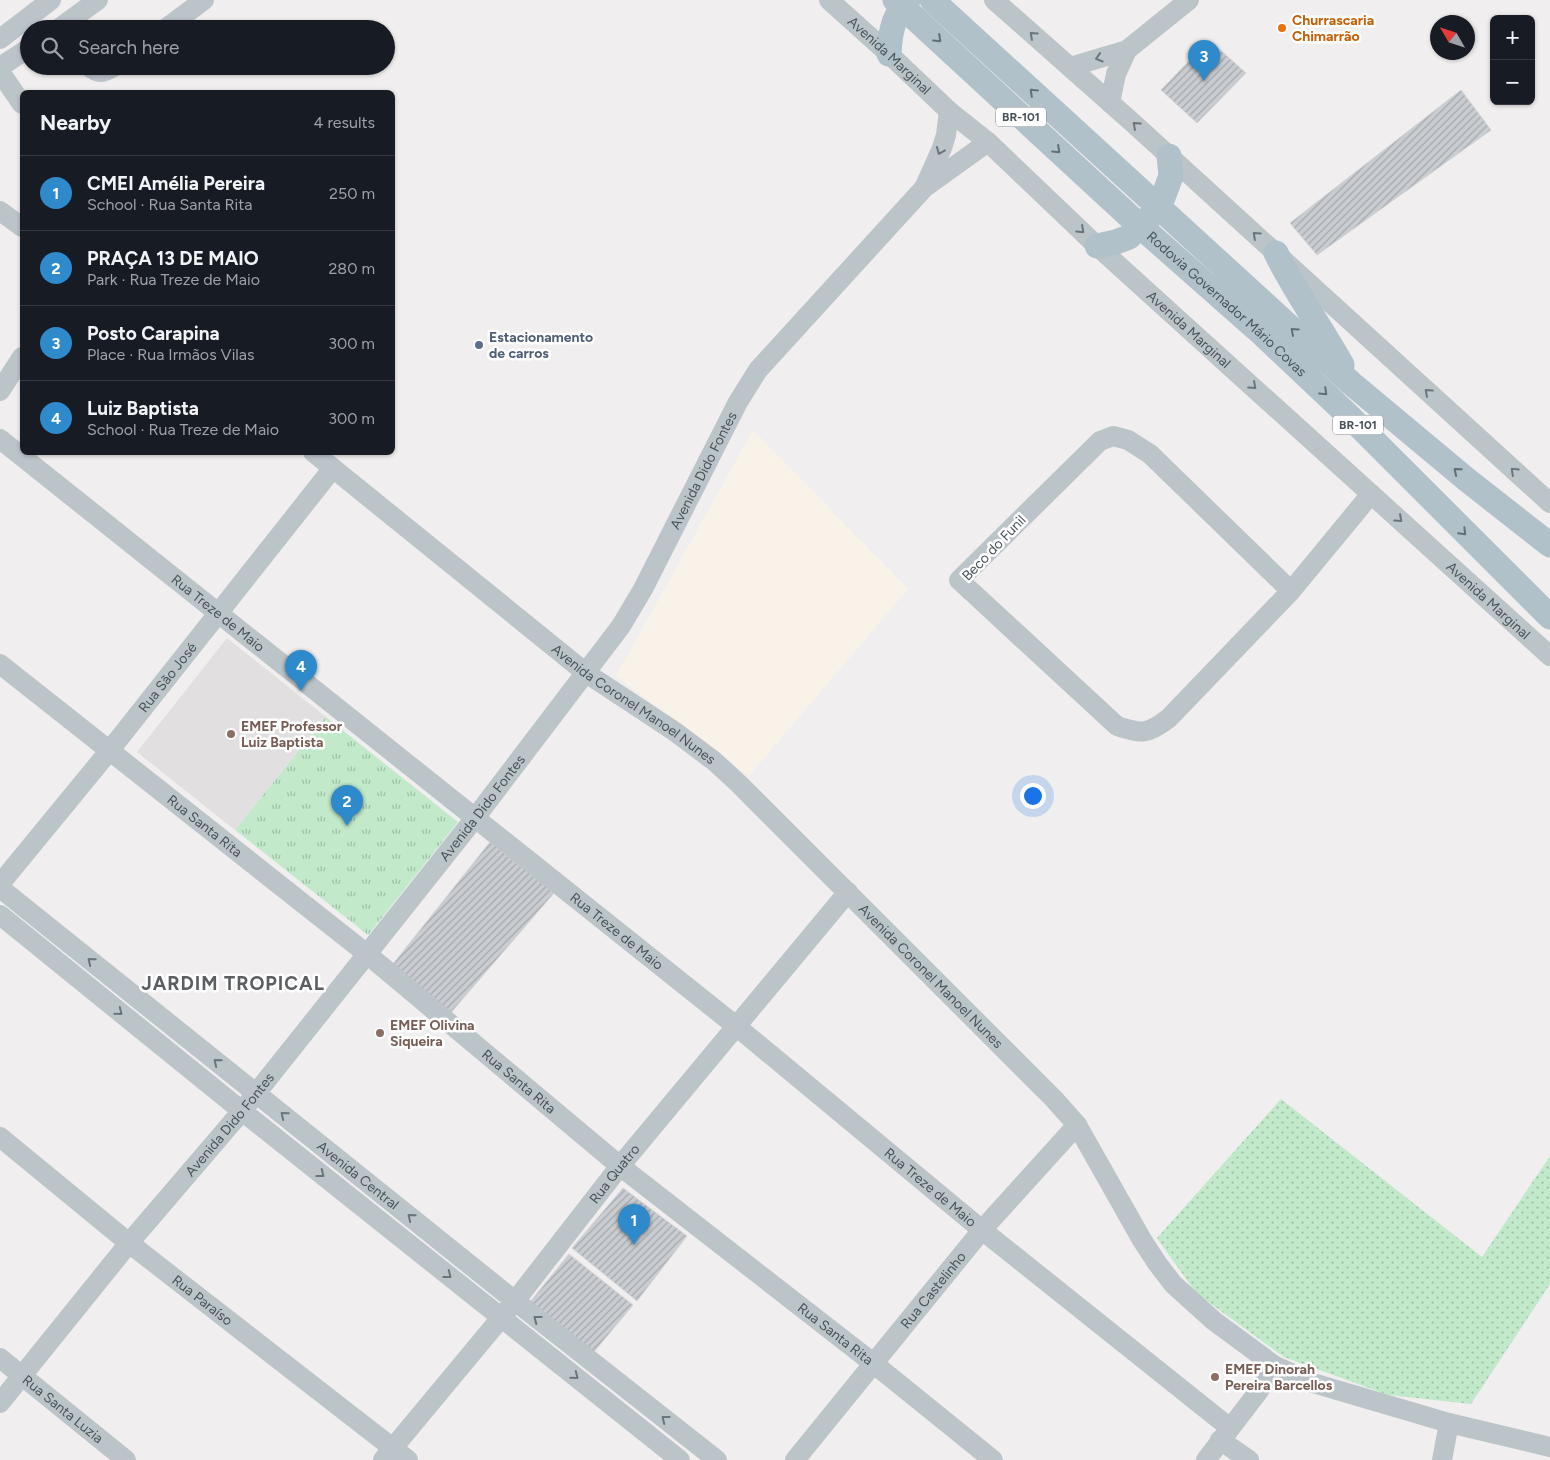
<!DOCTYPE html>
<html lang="en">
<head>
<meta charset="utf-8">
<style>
	body { margin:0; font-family:Figtree,sans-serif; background:#20242c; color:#f1f3f6 }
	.controls { position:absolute; right:15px; top:15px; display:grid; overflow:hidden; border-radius:8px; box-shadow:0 1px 4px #0004 }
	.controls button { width:45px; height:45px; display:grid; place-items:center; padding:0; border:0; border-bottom:1px solid #363941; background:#171b24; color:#f1f3f6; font:25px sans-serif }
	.compass { position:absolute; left:1430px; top:15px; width:45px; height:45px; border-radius:50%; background:#171b24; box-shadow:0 1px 4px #0004; rotate:309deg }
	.you { position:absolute; left:1032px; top:795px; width:18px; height:18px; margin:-12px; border:4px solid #fff; border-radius:50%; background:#1a73e8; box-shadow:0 0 0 8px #1a73e833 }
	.badge { display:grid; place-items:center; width:32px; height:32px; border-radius:50%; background:#2e8aca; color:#fff; font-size:16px; font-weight:700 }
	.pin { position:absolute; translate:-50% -41px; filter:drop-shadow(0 1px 2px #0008) }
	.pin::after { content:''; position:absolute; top:26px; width:18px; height:15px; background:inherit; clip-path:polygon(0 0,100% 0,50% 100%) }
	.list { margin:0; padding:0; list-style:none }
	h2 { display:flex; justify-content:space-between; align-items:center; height:65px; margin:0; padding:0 20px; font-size:21px }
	h2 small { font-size:16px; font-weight:400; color:#9ea1a6 }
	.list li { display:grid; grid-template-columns:32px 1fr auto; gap:15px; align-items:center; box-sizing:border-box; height:75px; padding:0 20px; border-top:1px solid #363941 }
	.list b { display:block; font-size:19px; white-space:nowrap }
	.list p { margin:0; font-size:16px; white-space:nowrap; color:#9ea1a6 }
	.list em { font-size:16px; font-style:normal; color:#9ea1a6 }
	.icon { flex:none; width:28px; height:28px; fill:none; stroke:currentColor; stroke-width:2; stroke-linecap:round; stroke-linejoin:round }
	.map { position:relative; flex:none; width:1550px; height:1460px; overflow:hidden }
	.search { position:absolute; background:#171b24; box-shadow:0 1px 4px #0004; left:20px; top:20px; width:375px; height:55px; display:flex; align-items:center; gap:12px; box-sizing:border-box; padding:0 18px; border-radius:28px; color:#9ea1a6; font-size:19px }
	.panel { position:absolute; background:#171b24; box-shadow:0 1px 4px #0004; left:20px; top:90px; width:375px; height:365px; border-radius:8px }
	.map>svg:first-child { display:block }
	.commercial { fill:#f9f2e8 }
	.education { fill:#e1dfdf }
	.grass { fill:url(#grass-dots) }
	.park { fill:url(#park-tufts) }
	.building { fill:url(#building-hatch); stroke:#d2d5d8 }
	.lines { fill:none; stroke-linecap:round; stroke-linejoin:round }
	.minor { stroke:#bbc4c9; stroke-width:20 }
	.major { stroke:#b0c1c9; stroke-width:25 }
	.oneway { stroke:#6a757b }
	.oneway2 { stroke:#626e75 }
	.food-dot { fill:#e8710a; stroke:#fff; stroke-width:2 }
	.service-dot { fill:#5c6f8a; stroke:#fff; stroke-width:2 }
	.education-dot { fill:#8d6e63; stroke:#fff; stroke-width:2 }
	.labels { text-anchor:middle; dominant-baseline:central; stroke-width:5; stroke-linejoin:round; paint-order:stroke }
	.shield { fill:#fff; stroke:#7f878b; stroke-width:1 }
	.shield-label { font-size:12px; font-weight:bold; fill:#485359 }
	.food-label { font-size:14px; font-weight:bold; fill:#c56008; stroke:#fff; text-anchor:start }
	.street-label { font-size:14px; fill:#485359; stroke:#fff }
	.service-label { font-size:14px; font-weight:bold; fill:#4e5e75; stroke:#fff; text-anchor:start }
	.education-label { font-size:14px; font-weight:bold; fill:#785e54; stroke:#fff; text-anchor:start }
	.district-label { font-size:19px; font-weight:bold; letter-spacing:1px; fill:#5b5f62; stroke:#fff }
</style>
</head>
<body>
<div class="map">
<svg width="1550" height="1460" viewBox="0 0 1550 1460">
	<defs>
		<pattern id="grass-dots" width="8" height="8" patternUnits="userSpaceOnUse" patternTransform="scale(1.25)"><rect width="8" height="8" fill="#c1e9ca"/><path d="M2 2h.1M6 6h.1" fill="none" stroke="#9fbfa7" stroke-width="1.8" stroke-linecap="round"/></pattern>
		<pattern id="park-tufts" width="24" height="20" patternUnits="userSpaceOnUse" patternTransform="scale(1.25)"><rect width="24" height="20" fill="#c1e9ca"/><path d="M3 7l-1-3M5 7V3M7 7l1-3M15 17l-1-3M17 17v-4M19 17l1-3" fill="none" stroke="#9fbfa7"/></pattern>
		<pattern id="building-hatch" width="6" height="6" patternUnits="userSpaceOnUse" patternTransform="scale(1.25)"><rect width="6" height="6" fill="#c9ccd0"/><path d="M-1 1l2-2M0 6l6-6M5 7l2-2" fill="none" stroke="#a5a8ac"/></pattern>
	</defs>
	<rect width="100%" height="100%" fill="#f0eeee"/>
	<path class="commercial" d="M753,430l155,159 -159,187 -133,-100z"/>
	<path class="education" d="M227,638l99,79 -91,113 -98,-78z"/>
	<path class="grass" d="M1281,1099l201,158 68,-101v128l-79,120 -83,-9 -104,-38 -88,-64 -39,-55z"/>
	<path class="park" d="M326,717l132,105 -90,113 -133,-105z"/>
	<path class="building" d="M1209,40l37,33 -49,50 -36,-33z
		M1461,90l30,40 -174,125 -27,-32z
		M490,842l64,51 -106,123 -59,-47z
		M623,1188l64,48 -50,65 -65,-53z
		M569,1254l64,51 -40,48 -63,-51z"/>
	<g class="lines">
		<g class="minor">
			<path id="s1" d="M829,0l60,54 60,57 39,31 109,104 453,410"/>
			<path d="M994,0l139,123 417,380"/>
			<path d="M58,29l40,-29"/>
			<path d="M165,29l39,-29"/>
			<path d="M0,39l51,-39"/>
			<path d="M88,66c11,9 15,7 27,0"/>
			<path d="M0,67l29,-19"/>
			<path d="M1070,67l57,-17 62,-50"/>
			<path d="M0,72l22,32"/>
			<path d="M1110,103l6,-29 11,-24"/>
			<path d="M924,188l18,-40 4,-13 3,-24"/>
			<path d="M0,211l22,16"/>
			<path d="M0,391l22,-34"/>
			<path id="s2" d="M0,439l736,587 246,204 248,198"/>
			<path id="s3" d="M313,452l273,221 88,58 40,30 24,22 316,316 23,26 65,115 15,23 16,21 41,37 61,45 38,17 136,40 101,24"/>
			<path d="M1291,591l-141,-137 -22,-14 -15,-4 -13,5 -141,139 158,146c25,8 30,9 52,-8l122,-127 80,-97"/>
			<path id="s4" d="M0,664l367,290 253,212 253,197 120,97"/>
			<path id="s5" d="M0,884l110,-134 223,-282"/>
			<path id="s6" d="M0,888l515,413 202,159"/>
			<path d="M0,915l242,196 438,349"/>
			<path id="s7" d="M0,1137l129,106 279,217"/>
			<path id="s8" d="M0,1358l126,102"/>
			<path id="s9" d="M0,1403l129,-160 113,-132 125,-157 108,-136 146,-192 22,-37 95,-187 20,-32 166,-182 64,-46"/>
			<path d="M1220,1440l29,20"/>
			<path id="s10" d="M383,1460l132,-159 105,-135 228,-274"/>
			<path id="s11" d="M795,1460l187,-230 95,-105"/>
			<path d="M1206,1460l52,-68 17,-26"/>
			<path d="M1442,1460l7,-37"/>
		</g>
		<g class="major">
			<path id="s12" d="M895,0l246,227 118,104 90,85 201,201"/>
			<path d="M932,0l419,383 115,96 84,66"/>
			<path d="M889,54c1,-21 4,-38 19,-54"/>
			<path d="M1097,246l19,-4 13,-5 30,-29 12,-32 -2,-20"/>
			<path d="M1276,253c19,39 45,74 66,112"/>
		</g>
	</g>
	<defs><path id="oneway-chevron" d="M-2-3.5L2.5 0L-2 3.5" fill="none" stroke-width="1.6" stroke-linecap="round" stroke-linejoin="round" transform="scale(1.25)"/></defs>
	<g class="oneway">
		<use href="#oneway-chevron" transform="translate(1033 35) rotate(-138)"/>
		<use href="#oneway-chevron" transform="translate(1099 58) rotate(163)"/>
		<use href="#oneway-chevron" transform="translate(1136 125) rotate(-138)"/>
		<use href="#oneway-chevron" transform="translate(940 151) rotate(113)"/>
		<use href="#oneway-chevron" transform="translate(1081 230) rotate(43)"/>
		<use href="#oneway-chevron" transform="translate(1256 235) rotate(-138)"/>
		<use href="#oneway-chevron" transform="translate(1253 386) rotate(42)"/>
		<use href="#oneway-chevron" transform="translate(1428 392) rotate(-138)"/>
		<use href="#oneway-chevron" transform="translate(1514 471) rotate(-137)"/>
		<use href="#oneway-chevron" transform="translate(1399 519) rotate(42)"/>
		<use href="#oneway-chevron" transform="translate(91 961) rotate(-141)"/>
		<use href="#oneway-chevron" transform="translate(119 1012) rotate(39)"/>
		<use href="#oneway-chevron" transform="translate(217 1062) rotate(-141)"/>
		<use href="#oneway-chevron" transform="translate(284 1115) rotate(-141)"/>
		<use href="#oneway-chevron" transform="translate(321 1174) rotate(38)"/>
		<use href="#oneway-chevron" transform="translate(411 1217) rotate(-141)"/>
		<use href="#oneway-chevron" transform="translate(448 1275) rotate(38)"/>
		<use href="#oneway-chevron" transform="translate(537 1319) rotate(-142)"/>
		<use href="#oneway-chevron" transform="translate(575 1376) rotate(39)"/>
		<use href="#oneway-chevron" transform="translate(665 1419) rotate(-142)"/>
	</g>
	<g class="oneway2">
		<use href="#oneway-chevron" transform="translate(938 39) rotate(43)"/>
		<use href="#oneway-chevron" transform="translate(1033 92) rotate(-137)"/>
		<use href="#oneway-chevron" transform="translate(1057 150) rotate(43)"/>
		<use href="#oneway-chevron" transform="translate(1294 331) rotate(-138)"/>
		<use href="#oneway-chevron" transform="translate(1324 392) rotate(44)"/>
		<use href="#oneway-chevron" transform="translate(1457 471) rotate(-140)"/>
		<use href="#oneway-chevron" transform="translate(1463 532) rotate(45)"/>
	</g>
	<circle class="food-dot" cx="1282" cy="28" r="5"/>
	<circle class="service-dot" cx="479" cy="345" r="5"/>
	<g class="education-dot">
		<circle cx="231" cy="734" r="5"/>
		<circle cx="380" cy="1033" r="5"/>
		<circle cx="1215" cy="1377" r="5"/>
	</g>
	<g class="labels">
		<g class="shield">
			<rect x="996" y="107.5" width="50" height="19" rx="4"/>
			<rect x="1333" y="415.5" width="50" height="19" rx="4"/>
		</g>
		<g class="shield-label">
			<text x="1021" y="117">BR-101</text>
			<text x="1358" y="425">BR-101</text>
		</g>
		<g class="food-label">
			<text x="1292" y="20">Churrascaria<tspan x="1292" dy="16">Chimarrão</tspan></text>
		</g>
		<g class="street-label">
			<text stroke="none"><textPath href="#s1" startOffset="82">Avenida Marginal</textPath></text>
			<text stroke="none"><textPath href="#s12" startOffset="450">Rodovia Governador Mário Covas</textPath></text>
			<text stroke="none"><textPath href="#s1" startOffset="488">Avenida Marginal</textPath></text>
			<text stroke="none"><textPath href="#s9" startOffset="1171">Avenida Dido Fontes</textPath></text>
			<text transform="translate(994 548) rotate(-46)">Beco do Funil</text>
			<text stroke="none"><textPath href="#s1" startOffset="892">Avenida Marginal</textPath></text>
			<text stroke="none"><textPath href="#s2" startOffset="279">Rua Treze de Maio</textPath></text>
			<text stroke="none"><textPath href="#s5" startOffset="266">Rua São José</textPath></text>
			<text stroke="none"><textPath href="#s3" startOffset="408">Avenida Coronel Manoel Nunes</textPath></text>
			<text stroke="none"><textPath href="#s9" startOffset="766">Avenida Dido Fontes</textPath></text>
			<text stroke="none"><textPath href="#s4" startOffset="261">Rua Santa Rita</textPath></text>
			<text stroke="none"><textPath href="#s2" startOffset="789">Rua Treze de Maio</textPath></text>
			<text stroke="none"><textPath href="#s3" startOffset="812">Avenida Coronel Manoel Nunes</textPath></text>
			<text stroke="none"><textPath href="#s4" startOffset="666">Rua Santa Rita</textPath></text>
			<text stroke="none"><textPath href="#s9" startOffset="361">Avenida Dido Fontes</textPath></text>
			<text stroke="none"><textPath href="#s6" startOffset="459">Avenida Central</textPath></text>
			<text stroke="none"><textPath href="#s10" startOffset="368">Rua Quatro</textPath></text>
			<text stroke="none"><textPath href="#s2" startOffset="1194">Rua Treze de Maio</textPath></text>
			<text stroke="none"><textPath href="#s11" startOffset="219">Rua Castelinho</textPath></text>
			<text stroke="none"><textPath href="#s7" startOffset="260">Rua Paraíso</textPath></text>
			<text stroke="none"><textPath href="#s4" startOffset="1071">Rua Santa Rita</textPath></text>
			<text stroke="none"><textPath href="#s8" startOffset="81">Rua Santa Luzia</textPath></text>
		</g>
		<g class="service-label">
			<text x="489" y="337">Estacionamento<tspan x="489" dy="16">de carros</tspan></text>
		</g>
		<g class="education-label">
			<text x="241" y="726">EMEF Professor<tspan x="241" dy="16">Luiz Baptista</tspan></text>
			<text x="390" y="1025">EMEF Olivina<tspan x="390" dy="16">Siqueira</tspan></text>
			<text x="1225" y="1369">EMEF Dinorah<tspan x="1225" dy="16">Pereira Barcellos</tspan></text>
		</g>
		<g class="district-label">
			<text x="233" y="983">JARDIM TROPICAL</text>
		</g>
	</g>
</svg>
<div class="controls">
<button>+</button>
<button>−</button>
</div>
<svg class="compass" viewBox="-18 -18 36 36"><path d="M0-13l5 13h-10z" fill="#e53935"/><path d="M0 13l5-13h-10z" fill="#9ea1a6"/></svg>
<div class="you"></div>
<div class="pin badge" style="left:634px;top:1245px">1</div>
<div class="pin badge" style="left:347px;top:826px">2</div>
<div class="pin badge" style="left:1204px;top:81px">3</div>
<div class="pin badge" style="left:301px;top:691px">4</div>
<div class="search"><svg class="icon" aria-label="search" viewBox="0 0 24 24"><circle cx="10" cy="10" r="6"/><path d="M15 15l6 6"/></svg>Search here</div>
<section class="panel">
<h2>Nearby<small>4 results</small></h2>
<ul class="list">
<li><span class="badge">1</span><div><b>CMEI Amélia Pereira</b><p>School · Rua Santa Rita</p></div><em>250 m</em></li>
<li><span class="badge">2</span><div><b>PRAÇA 13 DE MAIO</b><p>Park · Rua Treze de Maio</p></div><em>280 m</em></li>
<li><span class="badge">3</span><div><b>Posto Carapina</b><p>Place · Rua Irmãos Vilas</p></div><em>300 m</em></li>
<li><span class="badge">4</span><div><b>Luiz Baptista</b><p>School · Rua Treze de Maio</p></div><em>300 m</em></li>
</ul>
</section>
</div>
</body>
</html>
